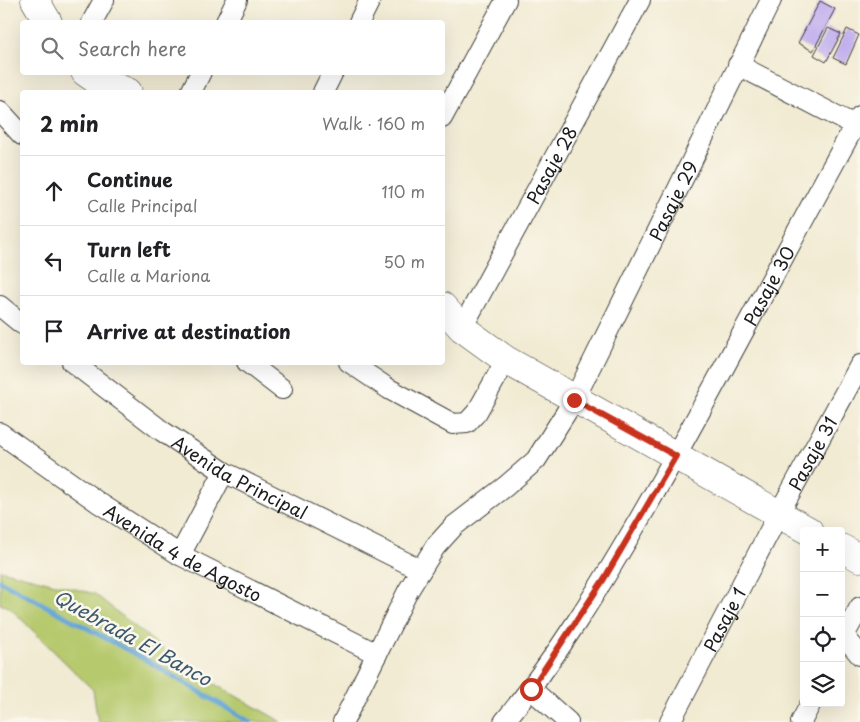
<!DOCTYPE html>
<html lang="en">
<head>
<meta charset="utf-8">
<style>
	body { margin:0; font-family:"Playpen Sans",sans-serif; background:#f2f2f2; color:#202124 }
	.controls { position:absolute; right:15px; bottom:15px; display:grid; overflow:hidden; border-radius:5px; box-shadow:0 5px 20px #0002 }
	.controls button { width:45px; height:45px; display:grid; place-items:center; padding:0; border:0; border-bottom:1px solid #e0e0e0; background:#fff; color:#202124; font:25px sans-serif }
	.stop { position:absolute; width:15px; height:15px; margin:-11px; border:4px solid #c8321e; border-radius:50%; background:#fff }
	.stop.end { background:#c8321e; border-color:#fff; box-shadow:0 1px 5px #0008 }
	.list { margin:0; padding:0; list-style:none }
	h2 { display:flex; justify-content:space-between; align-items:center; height:65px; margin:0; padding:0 20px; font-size:21px }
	h2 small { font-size:16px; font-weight:400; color:#757577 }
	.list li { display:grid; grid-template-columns:32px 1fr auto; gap:15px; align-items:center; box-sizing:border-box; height:70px; padding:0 20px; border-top:1px solid #e0e0e0 }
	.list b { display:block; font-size:19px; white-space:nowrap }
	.list p { margin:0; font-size:16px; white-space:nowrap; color:#757577 }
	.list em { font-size:16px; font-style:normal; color:#757577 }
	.icon { flex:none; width:28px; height:28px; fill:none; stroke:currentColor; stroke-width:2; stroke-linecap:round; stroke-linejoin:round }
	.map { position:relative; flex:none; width:860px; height:722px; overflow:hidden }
	.search { position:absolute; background:#fff; box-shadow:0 5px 20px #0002; left:20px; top:20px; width:425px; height:55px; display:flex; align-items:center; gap:12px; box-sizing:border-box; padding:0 18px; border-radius:5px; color:#757577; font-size:19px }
	.panel { position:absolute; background:#fff; box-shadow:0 5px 20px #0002; left:20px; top:90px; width:425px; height:275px; border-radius:5px }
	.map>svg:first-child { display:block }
	.green { fill:#b6c96d; stroke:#697244 }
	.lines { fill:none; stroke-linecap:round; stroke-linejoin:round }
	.stream { stroke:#5fa3d4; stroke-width:5 }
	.building { fill:#beaced }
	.minor-casing { stroke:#3c3b37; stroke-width:22 }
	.secondary-casing { stroke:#3c3b37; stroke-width:29 }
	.minor { stroke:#fff; stroke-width:20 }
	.secondary { stroke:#fff; stroke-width:28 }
	.route { stroke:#c8321e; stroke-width:6 }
	.labels { text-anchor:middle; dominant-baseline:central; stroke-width:5; stroke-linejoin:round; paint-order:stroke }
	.street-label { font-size:18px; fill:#1c1c1c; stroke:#fbf7ec }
	.water-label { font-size:19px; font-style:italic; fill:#3a596f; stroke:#fbf7ec }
</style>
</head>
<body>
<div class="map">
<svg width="860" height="722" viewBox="0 0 860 722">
	<rect width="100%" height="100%" fill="#fbf7ec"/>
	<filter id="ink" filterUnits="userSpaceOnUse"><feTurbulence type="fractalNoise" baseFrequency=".02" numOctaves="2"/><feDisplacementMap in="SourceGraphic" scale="10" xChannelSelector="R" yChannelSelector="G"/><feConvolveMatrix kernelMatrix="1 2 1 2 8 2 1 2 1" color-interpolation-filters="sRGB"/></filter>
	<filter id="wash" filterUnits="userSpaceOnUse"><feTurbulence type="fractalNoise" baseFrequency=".0096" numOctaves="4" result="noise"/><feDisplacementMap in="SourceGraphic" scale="20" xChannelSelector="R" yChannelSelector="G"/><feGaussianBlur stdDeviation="1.12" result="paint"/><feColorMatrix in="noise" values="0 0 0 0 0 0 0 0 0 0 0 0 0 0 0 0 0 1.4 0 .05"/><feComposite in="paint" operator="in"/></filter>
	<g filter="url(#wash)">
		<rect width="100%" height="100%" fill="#f1ebd3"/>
		<path class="green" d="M0,570l95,24 91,74 96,54h-184l-5,-32 -84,-83 -9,-3z"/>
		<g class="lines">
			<path class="stream" d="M0,581l148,80 102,61"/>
		</g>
		<g id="blocks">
			<path class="building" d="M820,1l15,8 -22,42 -15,-8z
				M828,28l13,6 -15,28 -12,-7z
				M847,29l12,6 -13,29 -13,-6z"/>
		</g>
	</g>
	<g filter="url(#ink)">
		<use href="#blocks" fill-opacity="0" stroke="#3c3b37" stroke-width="1"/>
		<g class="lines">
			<defs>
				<g id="minor">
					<path d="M92,22l12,-22"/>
					<path d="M226,22l11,-22"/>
					<path d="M359,22l11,-22"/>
					<path d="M738,65l122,63"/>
					<path d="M191,92l10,-20"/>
					<path d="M323,92l10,-20"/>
					<path d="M0,111l22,24"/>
					<path d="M442,118l64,-118"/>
					<path d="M0,306l22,18"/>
					<path id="s1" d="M462,328l178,-328"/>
					<path id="s2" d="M72,362l90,69 62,41 197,98"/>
					<path d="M247,362l35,27"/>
					<path d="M349,362l40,27 64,35 14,-1 10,-11 29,-52"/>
					<path id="s3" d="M0,433l99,70 81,52 197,99"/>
					<path d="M180,555l44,-83"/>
					<path d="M844,636l16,19"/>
					<path d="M841,641l19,-34"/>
					<path d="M531,689l37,33"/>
					<path id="s4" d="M343,722l65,-131 27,-44 19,-21 52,-40 30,-26 38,-60 197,-400"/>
					<path id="s5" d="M504,722c52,-63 95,-134 136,-204 77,-132 146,-269 220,-402"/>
					<path id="s6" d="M670,722l108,-207 82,-150"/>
					<path d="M801,722l10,-19"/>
				</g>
				<path id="secondary" d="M35,0l13,22
					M85,72l10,7 33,13
					M442,306l20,22 44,32 303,171
					M841,548l19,10"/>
			</defs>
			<use href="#minor" class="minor-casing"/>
			<use href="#secondary" class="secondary-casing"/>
			<use href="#minor" class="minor"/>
			<use href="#secondary" class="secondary"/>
		</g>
	</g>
	<g class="lines" filter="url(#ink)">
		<path class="route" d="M531,689l73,-110 72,-123 -102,-56"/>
	</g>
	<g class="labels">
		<g class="street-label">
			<text stroke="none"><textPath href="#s1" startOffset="186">Pasaje 28</textPath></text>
			<text stroke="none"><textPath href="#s4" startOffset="625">Pasaje 29</textPath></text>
			<text stroke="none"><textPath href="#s5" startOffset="511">Pasaje 30</textPath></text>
			<text stroke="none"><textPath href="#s6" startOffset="304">Pasaje 31</textPath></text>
			<text stroke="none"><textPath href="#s2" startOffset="204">Avenida Principal</textPath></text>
			<text stroke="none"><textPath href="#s3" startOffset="219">Avenida 4 de Agosto</textPath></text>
			<text stroke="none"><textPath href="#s6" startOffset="116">Pasaje 1</textPath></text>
		</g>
		<g class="water-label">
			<text transform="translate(133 637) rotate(29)">Quebrada El Banco</text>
		</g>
	</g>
</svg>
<div class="controls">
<button>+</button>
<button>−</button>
<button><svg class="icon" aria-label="locate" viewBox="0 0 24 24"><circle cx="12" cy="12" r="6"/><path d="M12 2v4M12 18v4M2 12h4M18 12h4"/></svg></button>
<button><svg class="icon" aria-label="layers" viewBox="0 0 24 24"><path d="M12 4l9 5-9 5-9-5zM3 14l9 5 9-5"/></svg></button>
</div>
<div class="stop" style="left:531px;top:689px"></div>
<div class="stop end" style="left:574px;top:400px"></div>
<div class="search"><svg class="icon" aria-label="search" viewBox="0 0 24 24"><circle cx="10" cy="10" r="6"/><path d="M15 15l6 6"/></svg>Search here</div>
<section class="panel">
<h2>2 min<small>Walk · 160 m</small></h2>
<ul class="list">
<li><svg class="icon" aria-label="ahead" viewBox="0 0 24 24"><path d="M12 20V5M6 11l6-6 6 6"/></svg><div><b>Continue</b><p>Calle Principal</p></div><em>110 m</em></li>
<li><svg class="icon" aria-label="left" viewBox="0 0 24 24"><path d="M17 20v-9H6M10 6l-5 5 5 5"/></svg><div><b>Turn left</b><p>Calle a Mariona</p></div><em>50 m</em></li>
<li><svg class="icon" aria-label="arrive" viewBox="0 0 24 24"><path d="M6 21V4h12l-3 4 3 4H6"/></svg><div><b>Arrive at destination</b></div></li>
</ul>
</section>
</div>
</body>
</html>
